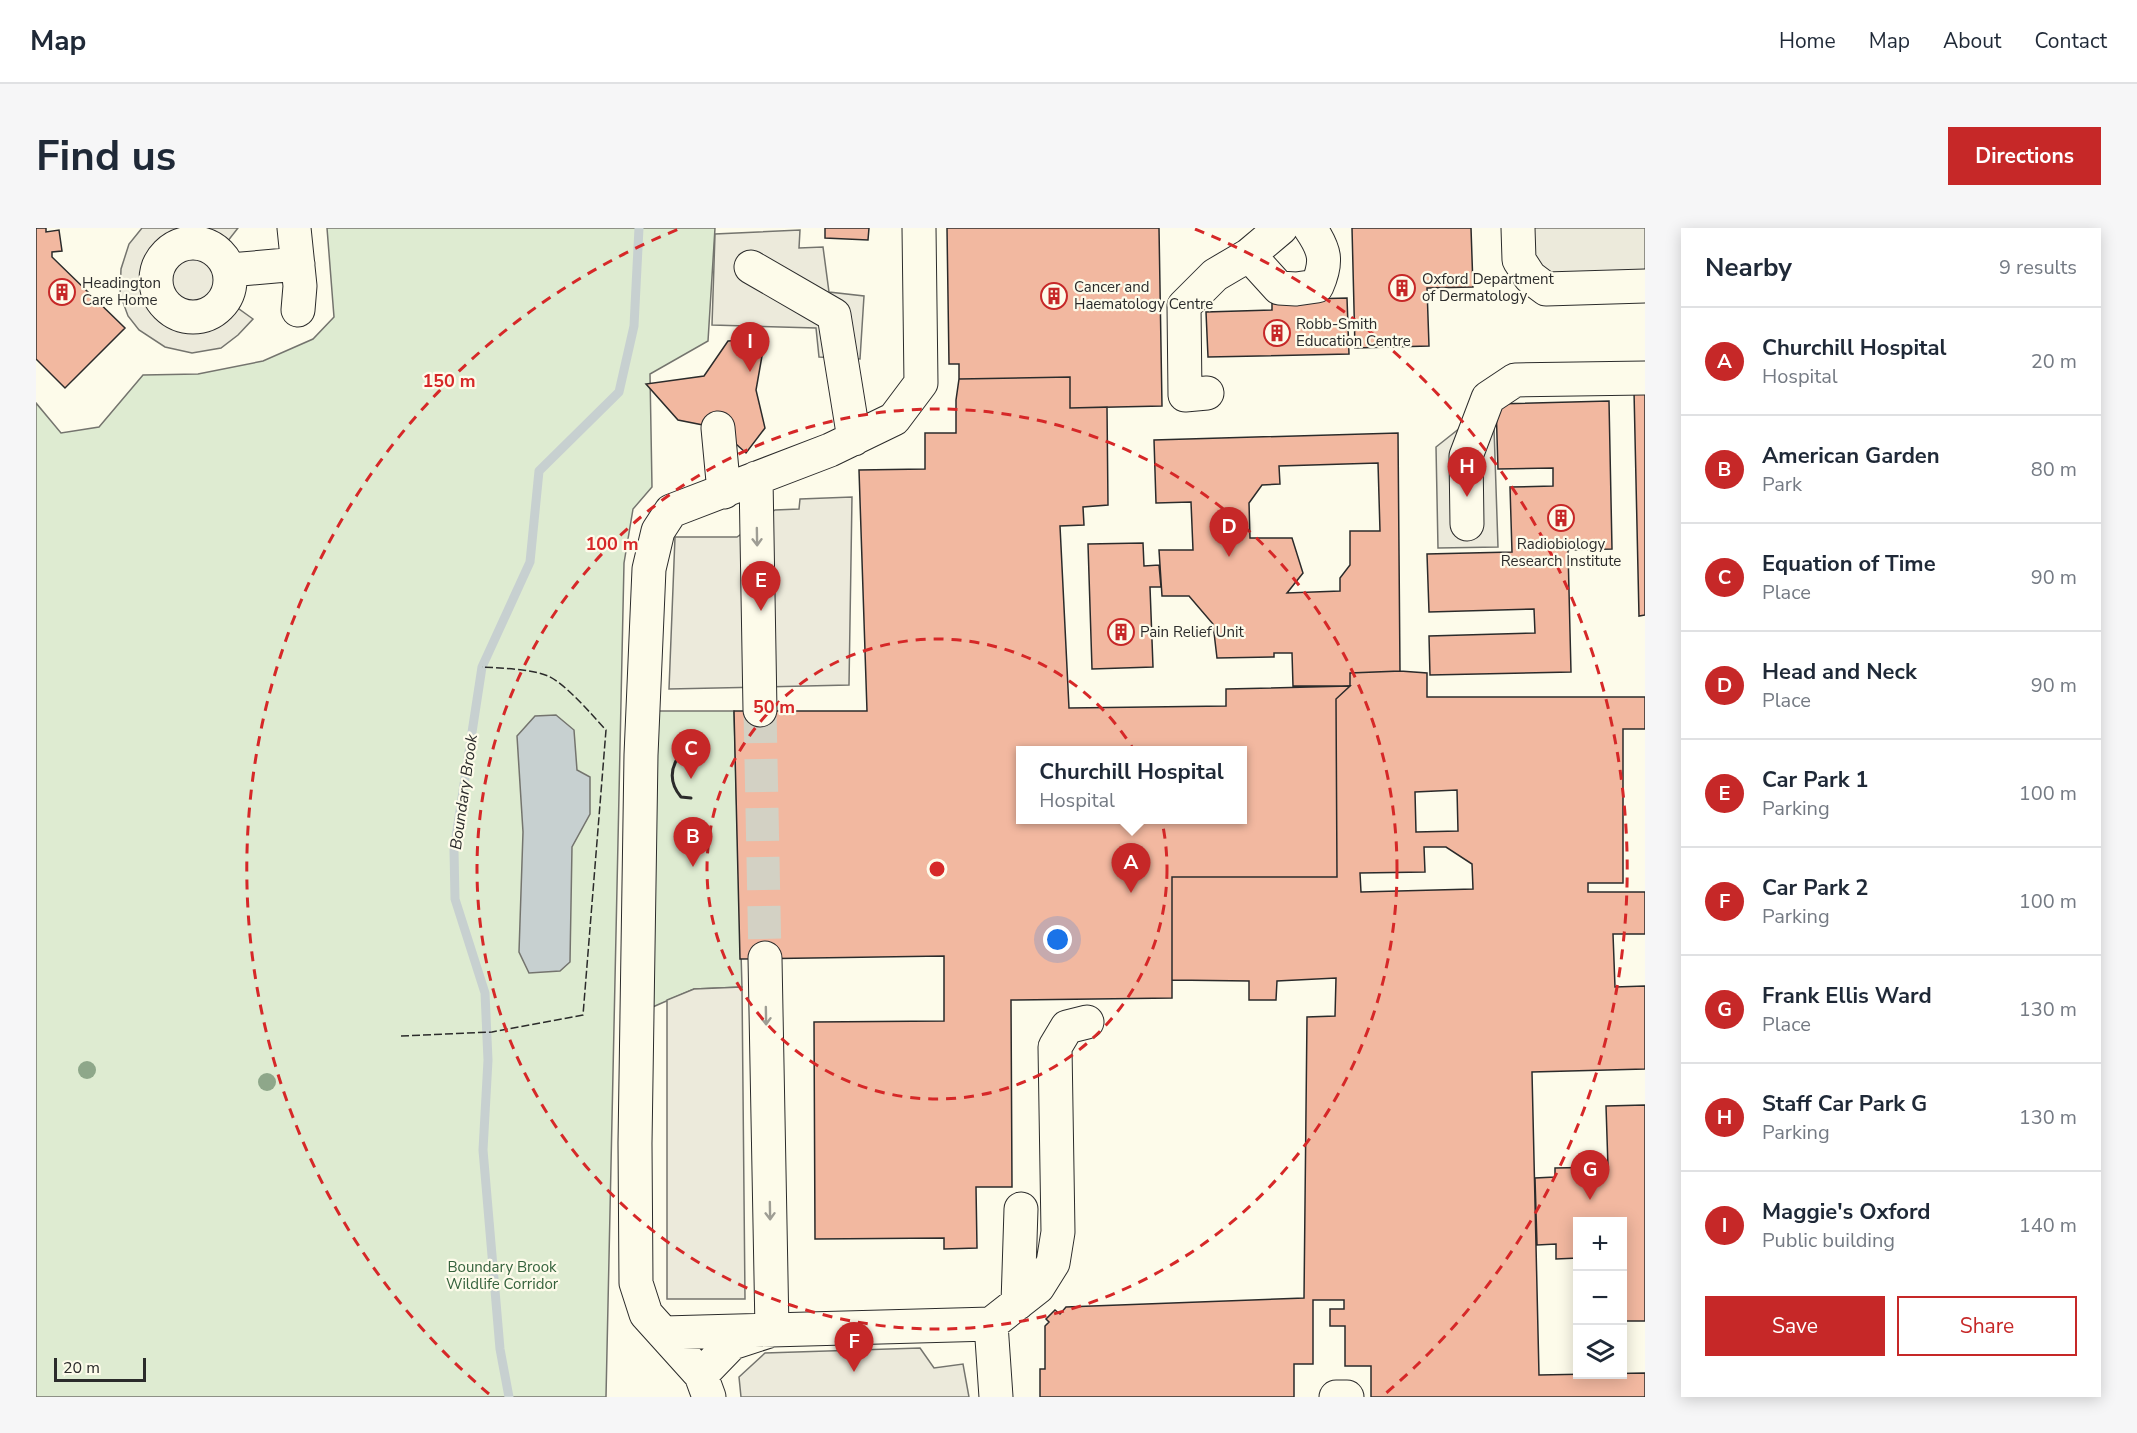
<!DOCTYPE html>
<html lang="en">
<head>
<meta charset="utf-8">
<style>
	body { margin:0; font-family:"Nunito Sans",sans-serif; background:#f6f6f7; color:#1f2937 }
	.controls { position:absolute; right:18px; bottom:18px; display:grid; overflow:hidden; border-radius:0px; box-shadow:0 3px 15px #0003 }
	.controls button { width:54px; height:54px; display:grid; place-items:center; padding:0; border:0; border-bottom:2px solid #e0e1e3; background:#fff; color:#1f2937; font:30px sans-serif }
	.scale { position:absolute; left:18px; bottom:15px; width:92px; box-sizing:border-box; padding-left:6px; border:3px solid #2b2b2b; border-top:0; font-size:16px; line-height:21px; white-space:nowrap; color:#2b2b2b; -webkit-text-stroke:4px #fdfbea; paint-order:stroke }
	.you { position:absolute; left:1022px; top:712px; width:21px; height:21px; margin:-15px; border:4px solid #fff; border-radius:50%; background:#1a73e8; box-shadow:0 0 0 9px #1a73e833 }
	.badge { display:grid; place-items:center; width:39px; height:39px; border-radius:50%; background:#c62828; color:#fff; font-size:20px; font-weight:700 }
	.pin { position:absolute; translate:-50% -50px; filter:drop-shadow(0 2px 3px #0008) }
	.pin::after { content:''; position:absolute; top:32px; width:21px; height:18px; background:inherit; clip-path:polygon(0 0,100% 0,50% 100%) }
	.popup { position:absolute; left:980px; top:518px; width:231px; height:78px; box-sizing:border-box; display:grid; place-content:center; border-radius:0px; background:#fff; filter:drop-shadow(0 2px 4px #0005); font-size:20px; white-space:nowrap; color:#747a83 }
	.popup b { font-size:22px; color:#1f2937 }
	.popup::after { content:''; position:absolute; left:50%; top:100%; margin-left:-12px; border:12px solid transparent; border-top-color:#fff }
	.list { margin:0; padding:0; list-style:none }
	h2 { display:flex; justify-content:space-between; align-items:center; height:78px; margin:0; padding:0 24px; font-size:26px }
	h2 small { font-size:20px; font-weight:400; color:#747a83 }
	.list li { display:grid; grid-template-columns:39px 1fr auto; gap:18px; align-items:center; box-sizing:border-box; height:108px; padding:0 24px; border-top:2px solid #e0e1e3 }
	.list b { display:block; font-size:22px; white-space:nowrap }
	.list p { margin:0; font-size:20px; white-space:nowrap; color:#747a83 }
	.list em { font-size:20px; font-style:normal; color:#747a83 }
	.actions { display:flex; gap:12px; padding:18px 24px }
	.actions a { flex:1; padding:14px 0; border:2px solid #c62828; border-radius:0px; text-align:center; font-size:21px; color:#c62828 }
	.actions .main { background:#c62828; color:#fff }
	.icon { flex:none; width:33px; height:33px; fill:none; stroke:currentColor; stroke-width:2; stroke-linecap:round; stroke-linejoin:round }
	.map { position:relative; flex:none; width:1609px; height:1169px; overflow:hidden; border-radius:0px }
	header { display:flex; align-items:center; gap:36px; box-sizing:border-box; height:84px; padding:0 30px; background:#fff; border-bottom:2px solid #e0e1e3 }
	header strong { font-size:28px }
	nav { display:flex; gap:33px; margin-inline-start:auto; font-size:21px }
	.intro { display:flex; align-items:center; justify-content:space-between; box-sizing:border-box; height:144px; padding:0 36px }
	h1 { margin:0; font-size:42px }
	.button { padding:15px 27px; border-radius:0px; background:#c62828; color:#fff; font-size:21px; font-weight:700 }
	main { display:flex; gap:36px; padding:0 36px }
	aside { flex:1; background:#fff; border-radius:0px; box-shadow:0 3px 15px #0003 }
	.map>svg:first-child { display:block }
	.green { fill:#deebd1; stroke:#74746e; stroke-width:1.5 }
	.parking { fill:#eceadb; stroke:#74746e; stroke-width:1.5 }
	.water { fill:#c7d0d0; stroke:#74746e; stroke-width:1.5 }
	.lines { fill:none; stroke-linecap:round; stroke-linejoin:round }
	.stream { stroke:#c7d0d0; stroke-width:9 }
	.building { fill:#f2b8a0; stroke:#2b2b2b; stroke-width:1.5; fill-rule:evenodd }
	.minor-tunnel { stroke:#d3d1c4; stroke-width:33; stroke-dasharray:33 16; stroke-linecap:butt }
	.minor-casing { stroke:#2b2b2b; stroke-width:35 }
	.minor { stroke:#fdfbea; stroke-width:33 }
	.fence { stroke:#2b2b2b; stroke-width:1.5; stroke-dasharray:8 3; stroke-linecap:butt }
	.wall { stroke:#2b2b2b; stroke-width:3 }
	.tree { fill:#8ea78a }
	.oneway { stroke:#9e9d94 }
	.ring { fill:none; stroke:#d62828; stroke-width:3; stroke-dasharray:10 8 }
	.labels { text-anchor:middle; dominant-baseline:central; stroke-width:4.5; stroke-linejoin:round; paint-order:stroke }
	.poi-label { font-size:15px; fill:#2b2b2b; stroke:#fdfbea; text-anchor:start }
	.park-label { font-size:15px; fill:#34623c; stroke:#fdfbea }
	.water-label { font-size:16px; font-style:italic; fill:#2b2b2b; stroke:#fdfbea }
	.centre { fill:#d62828; stroke:#fdfbea; stroke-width:3 }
	.ring-label { font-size:18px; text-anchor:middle; font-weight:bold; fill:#d62828; stroke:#fdfbea; stroke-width:4.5; stroke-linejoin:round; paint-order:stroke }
</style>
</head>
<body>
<header>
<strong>Map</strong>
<nav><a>Home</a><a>Map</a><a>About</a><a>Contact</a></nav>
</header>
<div class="intro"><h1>Find us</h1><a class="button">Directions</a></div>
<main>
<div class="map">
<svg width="1609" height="1169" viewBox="0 0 1609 1169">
	<rect width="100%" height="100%" fill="#fdfbea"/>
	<path class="green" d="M291,0h388l-7,113 -58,33 2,113 -19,22 -9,54 -18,834h-570v-994l25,30 38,-6 44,-52 55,-1 65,-13 50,-22 21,-22z
		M612,483h86l8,276 -48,2 -46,20z"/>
	<path class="parking" d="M106,0h96l-11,14 8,64 18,13 -15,16 -17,13 -29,5 -27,-6 -26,-17 -11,-14 -8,-22 1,-25 8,-25z
		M1495,0h114v44l-91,2 -15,-6 -7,-15z
		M764,2l-1,18 24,-1 6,45 35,4 -4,63 -41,-2 -3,-29 -104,-3 3,-91z
		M1424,200h34l4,119 -60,1 -2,-101z
		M816,269l-3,188 -180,4 6,-152h62l38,-27 24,-1 1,-10z
		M706,759l3,312h-78v-299l27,-11z
		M884,1120l14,20 29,-4 6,33h-228l-2,-20 26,-24z"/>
	<path class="water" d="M520,487l18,15 3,40 13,7v37l-18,33 -2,115 -10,9 -31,2 -10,-21 4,-120 -6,-96 18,-20z"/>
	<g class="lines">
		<path class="stream" d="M473,1169l-9,-48 -17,-199 5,-90 -3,-67 -30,-94 -1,-49 28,-183 48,-105 9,-91 80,-79 15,-66 5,-98"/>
	</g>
	<path class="building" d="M0,0h10v4l13,-2 3,21 -10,1v5l73,71 -60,60 -29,-29z
		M789,0h44l-1,12 -43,-2z
		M911,0h212l3,178 -92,2v-31l-111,2v-15h-10z
		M1316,0h119l2,59 -46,1 2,58 -74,2z
		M1311,70l2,56 -141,3 -2,-45 66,-2v-10z
		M729,111l-9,51 9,38 -19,25 -28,-25 -40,-8 -32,-36 58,-8 24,-35z
		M1034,149v31l37,-1 1,98 -25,2 1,18 -24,1 9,182 157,-2v-17l124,-3 -14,13 1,178h-165v121l-161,2 1,187h-36l1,61 -33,1v-11l-129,1 -1,-217 130,-1v-65l-204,3 -6,-248h133l-8,-241 66,-1v-36h31v-33l3,-21zM984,522h222v70h-222z
		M1598,163h11v224l-6,1z
		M1573,173l3,148 -44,1 3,122 -141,3 -1,-39 106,-3 -1,-24 -105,3 -2,-58 85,-2 -2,-65 43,-1v-18l-55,1 -2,-65z
		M1362,205l2,238 -50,2v13h-57l-1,-33h-18v4l-57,1 -4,-34 -24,-28h-27l-3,-46h34l-2,-48 -35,1 -2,-63zM1342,235l2,68h-30v34l-10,13v13l-53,2 16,-20 -11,-35h-42l-1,-35 13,-18 18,-1 -1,-18z
		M1107,315l1,23 15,-1 2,22h-11l3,80 -61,2 -4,-125z
		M1364,443l27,2v24h218v32h-22v154h-35v9h57v42h-32l2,53 30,-1v83l-113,3 7,303 106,-2v24h-274v-31h-26v-40h-15v-17h14v-9h-31v64h-19v33h-254v-28h5v-43l4,-4 -3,-3 9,-9 5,4 6,-7 238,-9 3,-281 28,-1 1,-38 -59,3 -1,19h-27v-19l-77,-1v-103h165l-1,-178 14,-13v-13zM1421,562l1,41 -42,1 -1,-40zM1388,619h22l26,17 1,25 -112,3 -1,-19 65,-1z
		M1609,877v216h-23v-99h-44v36l-22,1v-15l-19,1 -2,-67 20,-1v-9l53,-1 -2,-61z"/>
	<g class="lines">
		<path class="minor-tunnel" d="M724,482l5,248"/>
		<defs>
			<path id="minor" d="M258,0l6,58 -2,24
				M1245,0l-32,27 30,33 17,1 21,-3c11,-25 8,-36 -7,-58
				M1482,0l1,32 11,17 16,12 99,-3
				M120 52a37 37 0 1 1 74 0a37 37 0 1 1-74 0Z
				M715,39l83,48 20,124
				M194,42l68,-6
				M1171,165l-22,2 -1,-89 31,-31 34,-20
				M682,200l6,64
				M720,250l4,232
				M1431,296l-1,-68 22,-58 27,-18 130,-2
				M982,1075l3,-94
				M955,1096l5,73
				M628,1105l327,-9 47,-37 15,-24 5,-31 -3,-185 12,-20 20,-5
				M665,1147l31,-32 40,-13 -7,-372
				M673,1169l-8,-22 -55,-61 -10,-31 -1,-140 6,-388 8,-186 9,-38 13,-20 159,-61 64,-31 27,-36 -2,-155
				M1300,1169h11"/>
		</defs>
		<use href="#minor" class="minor-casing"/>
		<use href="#minor" class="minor"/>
		<path class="fence" d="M365,808l91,-4 91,-17 23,-285c-14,-15 -40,-46 -58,-54 -16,-7 -48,-8 -66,-9"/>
		<path class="wall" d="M654,527l-13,4c-8,14 -6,26 4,38l10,1"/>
	</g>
	<g class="tree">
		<circle cx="51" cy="842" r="9"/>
		<circle cx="231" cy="854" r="9"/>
	</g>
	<defs><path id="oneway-shaft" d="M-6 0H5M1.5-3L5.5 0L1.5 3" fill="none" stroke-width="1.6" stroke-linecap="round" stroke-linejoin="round" transform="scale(1.5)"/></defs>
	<g class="oneway">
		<use href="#oneway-shaft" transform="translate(721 309) rotate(89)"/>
		<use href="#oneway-shaft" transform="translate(730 788) rotate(89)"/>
		<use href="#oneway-shaft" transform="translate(734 983) rotate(89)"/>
	</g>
	<g class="ring">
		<circle cx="901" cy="641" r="230"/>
		<circle cx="901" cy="641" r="460"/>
		<path d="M453 1166A690 690 0 0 1 643 1M1159 1A690 690 0 0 1 1349 1166"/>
	</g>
	<defs>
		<symbol id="building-ring" viewBox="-11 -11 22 22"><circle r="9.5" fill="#fdfbea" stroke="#c62828" stroke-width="1.5"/><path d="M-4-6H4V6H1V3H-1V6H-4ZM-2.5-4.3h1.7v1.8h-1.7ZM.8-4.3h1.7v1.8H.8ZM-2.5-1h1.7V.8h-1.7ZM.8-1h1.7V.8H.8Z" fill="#c62828"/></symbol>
	</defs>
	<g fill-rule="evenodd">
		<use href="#building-ring" x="1351" y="45" width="30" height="30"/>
		<use href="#building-ring" x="11" y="49" width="30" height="30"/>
		<use href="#building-ring" x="1003" y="53" width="30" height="30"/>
		<use href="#building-ring" x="1226" y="90" width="30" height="30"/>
		<use href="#building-ring" x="1510" y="275" width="30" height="30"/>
		<use href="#building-ring" x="1070" y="389" width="30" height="30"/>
	</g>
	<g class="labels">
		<g class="poi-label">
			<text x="1386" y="51">Oxford Department<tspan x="1386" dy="17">of Dermatology</tspan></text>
			<text x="46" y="55">Headington<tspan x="46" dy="17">Care Home</tspan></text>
			<text x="1038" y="59">Cancer and<tspan x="1038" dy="17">Haematology Centre</tspan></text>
			<text x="1260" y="96">Robb-Smith<tspan x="1260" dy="17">Education Centre</tspan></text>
			<text x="1525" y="316" text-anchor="middle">Radiobiology<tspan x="1525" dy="17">Research Institute</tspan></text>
			<text x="1104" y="404">Pain Relief Unit</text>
		</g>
		<g class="park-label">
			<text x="466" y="1039">Boundary Brook<tspan x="466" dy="17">Wildlife Corridor</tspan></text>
		</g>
		<g class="water-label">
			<text transform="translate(428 564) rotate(-82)">Boundary Brook</text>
		</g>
	</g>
	<circle cx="901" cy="641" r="9" class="centre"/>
	<g class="ring-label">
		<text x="413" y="159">150 m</text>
		<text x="576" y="322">100 m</text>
		<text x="738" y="485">50 m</text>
	</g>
</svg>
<div class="controls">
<button>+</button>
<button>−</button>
<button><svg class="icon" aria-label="layers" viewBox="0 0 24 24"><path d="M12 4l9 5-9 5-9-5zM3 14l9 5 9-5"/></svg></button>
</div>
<div class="scale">20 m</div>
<div class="you"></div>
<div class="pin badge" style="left:1095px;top:665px">A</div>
<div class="popup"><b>Churchill Hospital</b>Hospital</div>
<div class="pin badge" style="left:657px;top:639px">B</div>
<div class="pin badge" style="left:655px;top:551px">C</div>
<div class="pin badge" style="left:1193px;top:329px">D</div>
<div class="pin badge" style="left:725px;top:383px">E</div>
<div class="pin badge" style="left:818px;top:1144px">F</div>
<div class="pin badge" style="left:1554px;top:972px">G</div>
<div class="pin badge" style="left:1431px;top:269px">H</div>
<div class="pin badge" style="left:714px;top:144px">I</div>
</div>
<aside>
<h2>Nearby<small>9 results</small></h2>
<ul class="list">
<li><span class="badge">A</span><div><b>Churchill Hospital</b><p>Hospital</p></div><em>20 m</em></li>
<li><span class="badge">B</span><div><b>American Garden</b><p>Park</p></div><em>80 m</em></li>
<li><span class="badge">C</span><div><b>Equation of Time</b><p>Place</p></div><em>90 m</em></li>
<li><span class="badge">D</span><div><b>Head and Neck</b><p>Place</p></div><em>90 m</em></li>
<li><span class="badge">E</span><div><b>Car Park 1</b><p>Parking</p></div><em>100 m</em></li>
<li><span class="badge">F</span><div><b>Car Park 2</b><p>Parking</p></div><em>100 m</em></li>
<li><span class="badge">G</span><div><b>Frank Ellis Ward</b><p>Place</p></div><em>130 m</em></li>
<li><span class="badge">H</span><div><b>Staff Car Park G</b><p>Parking</p></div><em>130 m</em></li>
<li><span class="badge">I</span><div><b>Maggie's Oxford</b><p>Public building</p></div><em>140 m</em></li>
</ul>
<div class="actions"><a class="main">Save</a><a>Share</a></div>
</aside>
</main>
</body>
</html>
